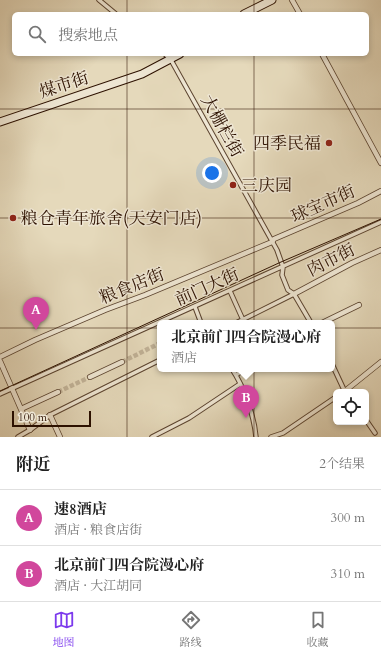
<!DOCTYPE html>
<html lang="zh">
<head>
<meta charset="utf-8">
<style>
	body { margin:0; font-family:Cardo,"Noto Serif SC",serif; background:#f6f6f6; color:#222 }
	.controls { position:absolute; right:12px; bottom:12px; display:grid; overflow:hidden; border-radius:6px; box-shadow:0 2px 6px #0003 }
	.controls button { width:36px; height:36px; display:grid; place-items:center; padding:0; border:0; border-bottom:1px solid #e0e0e0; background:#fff; color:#222; font:20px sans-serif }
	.scale { position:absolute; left:12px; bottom:10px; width:79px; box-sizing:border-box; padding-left:4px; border:2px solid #2d1100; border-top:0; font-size:11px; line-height:14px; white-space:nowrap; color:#2d1100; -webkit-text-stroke:3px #eee6d3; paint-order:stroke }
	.you { position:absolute; left:212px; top:173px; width:14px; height:14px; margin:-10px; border:3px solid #fff; border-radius:50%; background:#1a73e8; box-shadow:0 0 0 6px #1a73e833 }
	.badge { display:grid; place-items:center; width:26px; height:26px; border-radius:50%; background:#7c3aed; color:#fff; font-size:13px; font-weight:700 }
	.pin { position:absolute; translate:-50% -33px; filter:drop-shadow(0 1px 2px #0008) }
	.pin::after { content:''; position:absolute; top:21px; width:14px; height:12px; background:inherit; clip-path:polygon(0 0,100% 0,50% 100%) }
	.popup { position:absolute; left:157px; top:320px; width:178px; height:52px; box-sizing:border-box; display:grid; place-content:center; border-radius:6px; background:#fff; filter:drop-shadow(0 1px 3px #0005); font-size:13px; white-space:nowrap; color:#767676 }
	.popup b { font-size:15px; color:#222 }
	.popup::after { content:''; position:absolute; left:50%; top:100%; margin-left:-8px; border:8px solid transparent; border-top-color:#fff }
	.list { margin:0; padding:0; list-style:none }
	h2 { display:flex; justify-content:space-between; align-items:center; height:52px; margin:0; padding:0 16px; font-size:17px }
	h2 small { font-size:13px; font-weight:400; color:#767676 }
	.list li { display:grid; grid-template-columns:26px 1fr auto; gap:12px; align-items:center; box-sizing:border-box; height:56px; padding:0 16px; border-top:1px solid #e0e0e0 }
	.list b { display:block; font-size:15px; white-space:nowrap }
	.list p { margin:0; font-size:13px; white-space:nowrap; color:#767676 }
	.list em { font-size:13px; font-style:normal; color:#767676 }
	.icon { flex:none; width:22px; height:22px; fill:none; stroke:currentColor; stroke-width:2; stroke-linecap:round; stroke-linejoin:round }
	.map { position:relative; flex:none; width:381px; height:437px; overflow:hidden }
	.search { position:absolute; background:#fff; box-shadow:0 2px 6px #0003; left:12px; right:12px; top:12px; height:44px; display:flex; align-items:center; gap:10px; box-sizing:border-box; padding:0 14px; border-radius:6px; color:#767676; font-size:15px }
	.sheet { height:164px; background:#fff }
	nav { display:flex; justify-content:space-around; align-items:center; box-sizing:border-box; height:56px; border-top:1px solid #e0e0e0; background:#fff; font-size:11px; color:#767676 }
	nav a { display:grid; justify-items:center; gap:2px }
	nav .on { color:#7c3aed }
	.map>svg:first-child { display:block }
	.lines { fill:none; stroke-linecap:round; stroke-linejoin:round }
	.minor-tunnel { stroke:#c0b196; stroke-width:4.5; stroke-dasharray:4.5 2; stroke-linecap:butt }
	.pedestrian-casing { stroke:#5b432f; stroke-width:5.5 }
	.minor-casing { stroke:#5b432f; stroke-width:6 }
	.secondary-casing { stroke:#2d1100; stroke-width:9 }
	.pedestrian { stroke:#eee6d3; stroke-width:3.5 }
	.minor { stroke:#eee6d3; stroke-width:4.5 }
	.secondary { stroke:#eee6d3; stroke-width:7 }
	.tram { stroke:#2d1100; stroke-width:1 }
	.grid { fill:none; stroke:#2d1100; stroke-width:1; stroke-opacity:0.55 }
	.poi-dot { fill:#8f2418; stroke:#eee6d3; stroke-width:1.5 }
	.labels { text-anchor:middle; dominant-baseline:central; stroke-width:3; stroke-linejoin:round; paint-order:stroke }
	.street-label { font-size:17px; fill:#2d1100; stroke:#eee6d3 }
	.poi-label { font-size:17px; fill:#2d1100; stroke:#eee6d3; text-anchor:start }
</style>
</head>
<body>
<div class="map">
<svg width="381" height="437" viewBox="0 0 381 437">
	<rect width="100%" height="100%" fill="#e5d9bb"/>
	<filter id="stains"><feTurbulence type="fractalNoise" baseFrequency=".005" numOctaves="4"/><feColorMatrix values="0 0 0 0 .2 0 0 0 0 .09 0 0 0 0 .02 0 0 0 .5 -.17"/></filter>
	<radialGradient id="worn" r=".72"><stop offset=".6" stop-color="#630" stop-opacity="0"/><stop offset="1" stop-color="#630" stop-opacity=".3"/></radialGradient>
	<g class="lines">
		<path class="minor-tunnel" d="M122,362l38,-19
			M58,392l32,-15"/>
		<defs>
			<path id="pedestrian" d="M99,0l17,14
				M165,54l6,6 106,190 6,17 -1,8 6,15 6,4 17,29
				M230,291l13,29
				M195,307l6,16
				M236,323l58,-29
				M332,364l13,28
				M232,369c12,18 22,46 24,68
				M236,375l9,-6
				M0,394l381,-172
				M366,420l9,13
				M18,437l12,-7 20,-15 110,-55
				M152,437l37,-19 51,-34
				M271,437l12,-4 53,-36"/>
			<path id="minor" d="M292,0l8,14
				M322,54l59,109
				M294,294l58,-31 29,-13
				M322,323l37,-18
				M0,357l35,-17 70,-30 40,-15 127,-53 2,-3 84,-36 23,-12
				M0,361l24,55
				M90,377l32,-15
				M345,391l36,-29
				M21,409l37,-17
				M50,415l10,22
				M26,421l4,9"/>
			<path id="secondary" d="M244,14l28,-14
				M0,122l142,-48 38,-20"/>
		</defs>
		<use href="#pedestrian" class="pedestrian-casing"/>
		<use href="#minor" class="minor-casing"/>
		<use href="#secondary" class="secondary-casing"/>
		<use href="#pedestrian" class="pedestrian"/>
		<use href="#minor" class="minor"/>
		<use href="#secondary" class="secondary"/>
		<path class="tram" d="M0,391l281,-129 100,-43"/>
	</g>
	<path class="grid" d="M127,0v14M254,0v14M127,54v383M254,54v383M0,109h381M0,218h381M0,328h381"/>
	<g class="poi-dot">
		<circle cx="329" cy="143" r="4"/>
		<circle cx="233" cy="185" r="4"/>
		<circle cx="13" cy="218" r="4"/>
	</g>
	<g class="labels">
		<g class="street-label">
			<text transform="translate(64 85) rotate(-18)">煤市街</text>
			<text transform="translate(222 126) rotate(61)">大栅栏街</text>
			<text transform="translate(323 204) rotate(-24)">球宝市街</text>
			<text transform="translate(331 260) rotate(-27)">肉市街</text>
			<text transform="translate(132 286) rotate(-22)">粮食店街</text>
			<text transform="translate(207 287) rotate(-24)">前门大街</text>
		</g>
		<g class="poi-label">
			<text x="321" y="143" text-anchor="end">四季民福</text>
			<text x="241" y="185">三庆园</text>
			<text x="21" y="218">粮仓青年旅舍(天安门店)</text>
		</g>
	</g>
	<rect width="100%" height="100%" filter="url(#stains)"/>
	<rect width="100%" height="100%" fill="url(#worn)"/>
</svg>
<div class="controls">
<button><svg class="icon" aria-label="locate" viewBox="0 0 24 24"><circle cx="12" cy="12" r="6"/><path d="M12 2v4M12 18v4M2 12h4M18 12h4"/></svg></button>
</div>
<div class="scale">100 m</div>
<div class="you"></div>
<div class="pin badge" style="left:36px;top:330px;background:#d1479c">A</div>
<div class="pin badge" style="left:246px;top:418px;background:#d1479c">B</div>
<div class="popup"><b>北京前门四合院漫心府</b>酒店</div>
<div class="search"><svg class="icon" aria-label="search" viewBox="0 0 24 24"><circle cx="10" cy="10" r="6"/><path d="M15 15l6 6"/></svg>搜索地点</div>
</div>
<section class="sheet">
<h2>附近<small>2个结果</small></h2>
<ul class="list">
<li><span class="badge" style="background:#d1479c">A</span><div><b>速8酒店</b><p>酒店 · 粮食店街</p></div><em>300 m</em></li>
<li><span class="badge" style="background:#d1479c">B</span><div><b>北京前门四合院漫心府</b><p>酒店 · 大江胡同</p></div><em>310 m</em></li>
</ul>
</section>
<nav>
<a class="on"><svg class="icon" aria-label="map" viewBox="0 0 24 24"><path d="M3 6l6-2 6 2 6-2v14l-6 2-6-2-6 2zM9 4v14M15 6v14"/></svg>地图</a>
<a><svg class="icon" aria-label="directions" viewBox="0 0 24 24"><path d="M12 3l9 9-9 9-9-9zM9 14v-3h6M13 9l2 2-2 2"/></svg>路线</a>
<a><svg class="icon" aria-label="saved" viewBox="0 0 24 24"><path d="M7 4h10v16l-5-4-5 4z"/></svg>收藏</a>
</nav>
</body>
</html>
